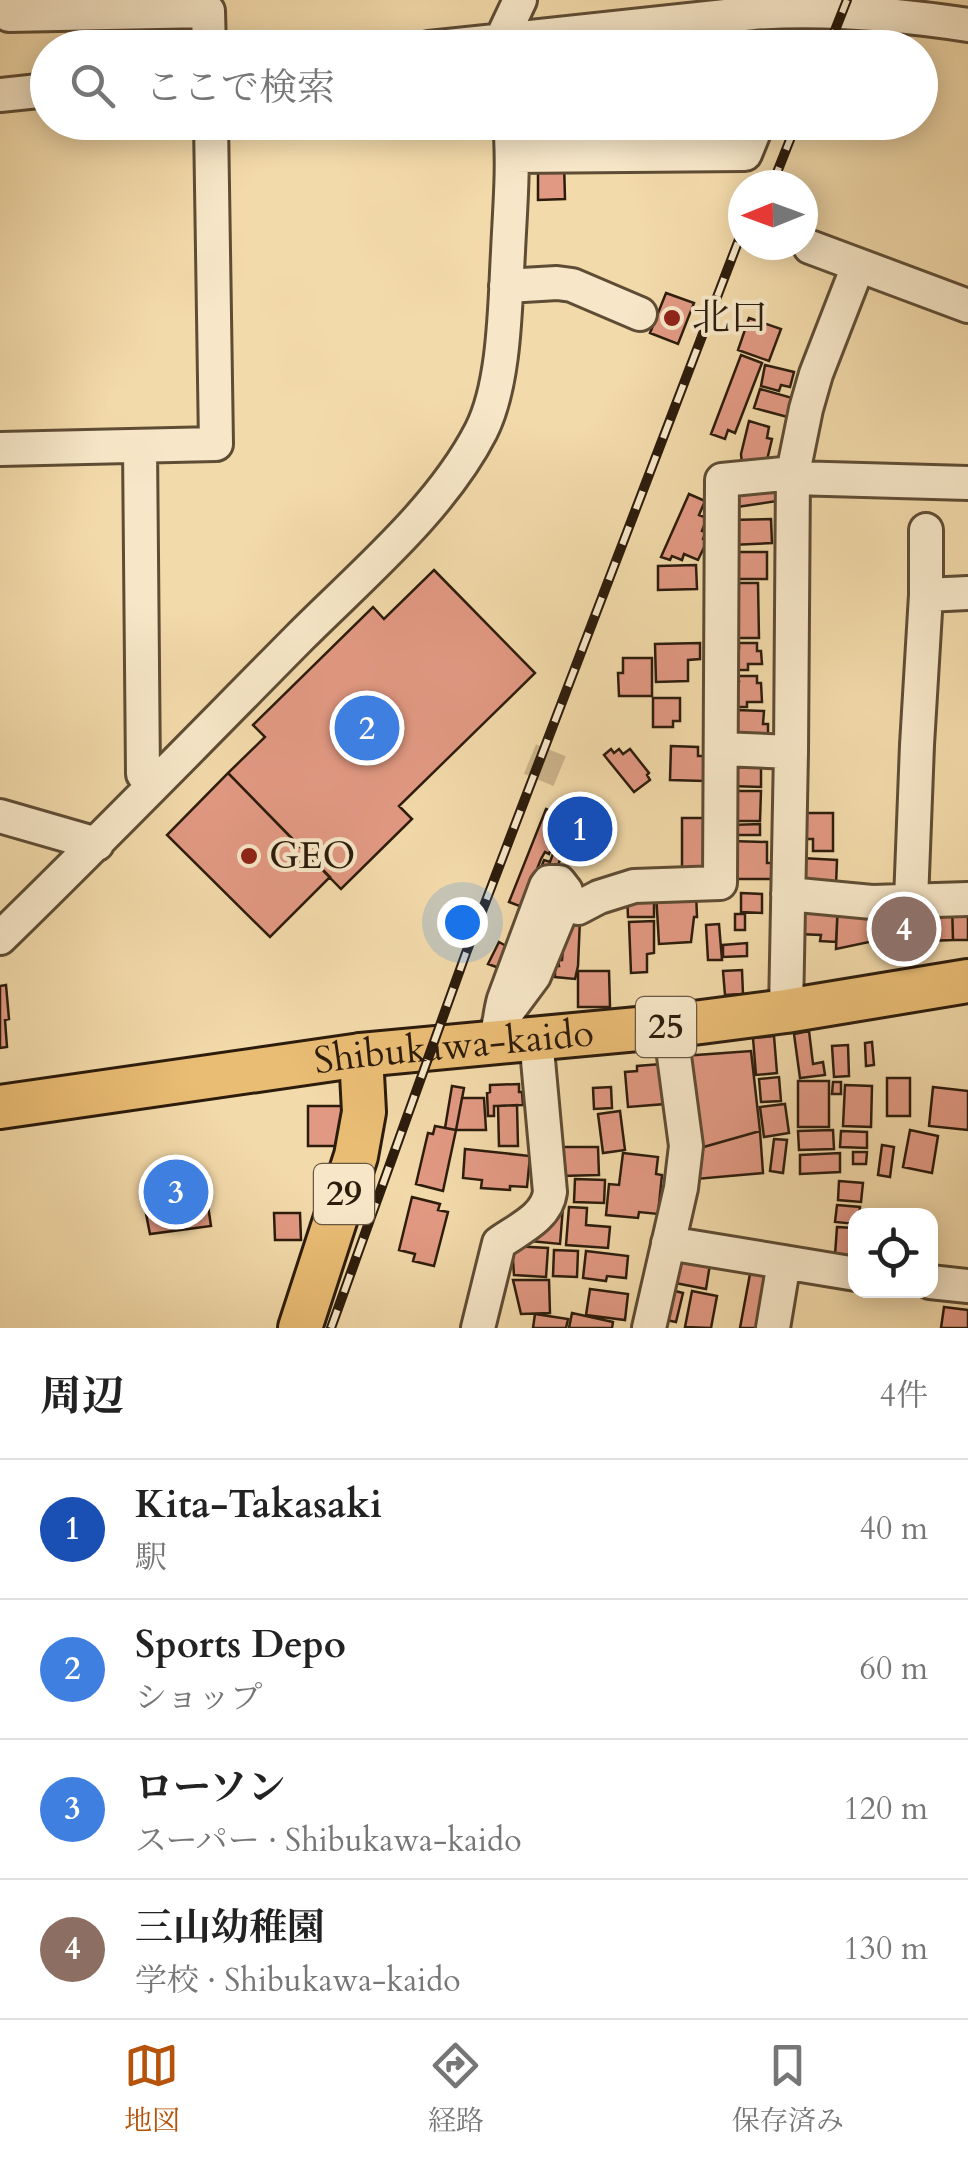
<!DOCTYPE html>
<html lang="ja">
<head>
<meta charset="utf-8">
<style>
	body { margin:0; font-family:Cardo,"Noto Serif JP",serif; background:#f6f6f6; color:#222 }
	.controls { position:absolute; right:30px; bottom:30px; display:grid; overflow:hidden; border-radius:20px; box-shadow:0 5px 25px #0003 }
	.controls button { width:90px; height:90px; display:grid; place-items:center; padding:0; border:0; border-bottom:2px solid #e0e0e0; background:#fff; color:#222; font:50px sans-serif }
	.compass { position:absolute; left:728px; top:170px; width:90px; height:90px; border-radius:50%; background:#fff; box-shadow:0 5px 25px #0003; rotate:269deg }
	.you { position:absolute; left:462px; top:922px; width:35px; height:35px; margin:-25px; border:8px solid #fff; border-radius:50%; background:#1a73e8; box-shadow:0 0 0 15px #1a73e833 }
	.badge { display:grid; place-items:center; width:65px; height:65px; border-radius:50%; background:#b45309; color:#fff; font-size:32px; font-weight:700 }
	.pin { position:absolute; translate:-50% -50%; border:5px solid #fff; box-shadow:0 2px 10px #0006 }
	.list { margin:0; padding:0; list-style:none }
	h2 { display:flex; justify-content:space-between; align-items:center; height:130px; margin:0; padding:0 40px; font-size:42px }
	h2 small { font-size:32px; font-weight:400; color:#767676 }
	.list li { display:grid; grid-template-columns:65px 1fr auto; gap:30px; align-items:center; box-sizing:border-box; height:140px; padding:0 40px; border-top:2px solid #e0e0e0 }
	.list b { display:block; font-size:38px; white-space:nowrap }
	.list p { margin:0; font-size:32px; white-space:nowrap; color:#767676 }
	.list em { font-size:32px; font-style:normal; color:#767676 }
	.icon { flex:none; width:55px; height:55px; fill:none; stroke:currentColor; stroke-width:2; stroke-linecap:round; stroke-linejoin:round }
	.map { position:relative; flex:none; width:968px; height:1328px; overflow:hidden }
	.search { position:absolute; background:#fff; box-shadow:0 5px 25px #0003; left:30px; right:30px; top:30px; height:110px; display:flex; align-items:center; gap:25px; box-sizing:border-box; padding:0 35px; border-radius:55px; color:#767676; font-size:38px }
	.sheet { height:690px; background:#fff }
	nav { display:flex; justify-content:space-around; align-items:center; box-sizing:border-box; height:140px; border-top:2px solid #e0e0e0; background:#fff; font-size:28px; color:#767676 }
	nav a { display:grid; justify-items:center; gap:5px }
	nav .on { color:#b45309 }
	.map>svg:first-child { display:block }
	.building { fill:#e29983; stroke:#2c1c0c; stroke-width:2.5 }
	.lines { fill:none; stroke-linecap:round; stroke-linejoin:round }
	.minor-tunnel { stroke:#cbb48a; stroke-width:32; stroke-dasharray:32 16; stroke-linecap:butt }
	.minor-casing { stroke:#5e4c34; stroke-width:38 }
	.major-casing { stroke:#2c1c0c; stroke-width:48 }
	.minor { stroke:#f7e7c8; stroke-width:32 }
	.major { stroke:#eabd75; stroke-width:42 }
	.rail-casing { stroke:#2c1c0c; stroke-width:10 }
	.rail { stroke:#f7e7c8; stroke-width:6; stroke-dasharray:19; stroke-linecap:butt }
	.poi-dot { fill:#8f2418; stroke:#f7e7c8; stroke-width:4 }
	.labels { text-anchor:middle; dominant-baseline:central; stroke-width:8; stroke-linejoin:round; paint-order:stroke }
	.shield { fill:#f7e7c8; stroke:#695944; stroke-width:2.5 }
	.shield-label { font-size:35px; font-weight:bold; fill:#2c1c0c }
	.poi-label { font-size:38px; fill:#2c1c0c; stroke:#f7e7c8; text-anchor:start }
	.street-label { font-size:38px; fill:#2c1c0c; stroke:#f7e7c8 }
</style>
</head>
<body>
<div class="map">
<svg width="968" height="1328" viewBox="0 0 968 1328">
	<rect width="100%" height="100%" fill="#f3daaa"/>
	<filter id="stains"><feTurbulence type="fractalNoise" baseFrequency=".002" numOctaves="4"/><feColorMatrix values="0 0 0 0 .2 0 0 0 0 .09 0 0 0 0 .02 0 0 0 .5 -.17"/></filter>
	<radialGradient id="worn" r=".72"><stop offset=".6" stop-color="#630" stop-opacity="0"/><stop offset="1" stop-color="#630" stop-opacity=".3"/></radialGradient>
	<path class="building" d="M759,22h23l1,19h-7v7h-17z
		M538,162h26l1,37 -27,1z
		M666,293l28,10 -16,41 -28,-11z
		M749,318l32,11 -12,32 -31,-11z
		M741,355l21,8 -27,70 -7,-3 -3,9 -14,-5z
		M765,365l29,7 -4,15 -9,-2 -2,6 -18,-5z
		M760,389l36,10 -5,19 -37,-10z
		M749,421l20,6 -2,11 5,1 -5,21 -25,4 -1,-10z
		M783,483l1,17 -54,8 -2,-24z
		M689,494l16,7 -6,14 8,3 -5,13 4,1 -3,7 4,2 -9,19 -14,-6 -2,6 -10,-4 -2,4 -9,-3z
		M771,519l1,24 -41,2 -1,-25z
		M733,552h34v27h-34z
		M696,565l1,24 -39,1v-24z
		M434,570l101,103 -136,133 13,13 -71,70 -113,-116 37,-36 -12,-12 120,-118 11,12z
		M732,583h26l1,55h-26z
		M700,643v16l-12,1v21l-32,1 -1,-38z
		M739,643h18v8h4l1,13h-14v6h-15v-22h6z
		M623,658h29v38h-33l-1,-23h5z
		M738,676h19v7h4l1,19h-15v5h-14v-26h6z
		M653,698h27v23h-7v6h-20z
		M736,710l28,1 -1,13h5v10h-32z
		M671,746l27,1v9h7l-1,25 -34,-1z
		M611,749l3,4 5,-4 4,5 7,-5 19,24 -2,2 3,5 -16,12 -30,-37z
		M732,755h29v32l-29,-1z
		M228,773l102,104 -60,60 -103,-102z
		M731,791h30l-1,30h-30z
		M571,806l22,8 -3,6 3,1 -2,7 3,1 -8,18 -3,-1 -8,13 -22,-9z
		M546,809l18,7 -15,38 -4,-2 -4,7 -19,48 -13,-5z
		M801,813h32v38h-20v-12h-12z
		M682,818h22v59h-22z
		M760,824v11h-29v-10z
		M730,841l37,1v21h9v16h-46z
		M554,851l8,3 -7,20 -36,51 25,-65 6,2z
		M801,858l36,2 -1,25 -36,-2z
		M654,889v28h-26l-1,-24z
		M696,892l1,25h-3l-3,25 -32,2 -3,-51z
		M741,893l21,1v19l-21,-1z
		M800,900l38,2 -2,40 -16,-1 1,-6 -23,-1z
		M838,902l50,2v34l-52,11z
		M952,903l1,37 -26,1 -1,-37z
		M888,904h38l1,25 -22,1v8h-17z
		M952,904h16v36h-15z
		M735,914h10v16h-10z
		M575,919h5l-2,47 -3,13 -20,-2v-11h4l-1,-6h4l1,-10z
		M654,921v32l-7,1v18l-16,1 -2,-51z
		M719,924l3,36h-14l-2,-35z
		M499,942l9,5 -6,22 -14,-5z
		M747,943v13l-24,1v-12z
		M742,970l1,24 -18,1 -2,-24z
		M578,971h31l1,36h-32z
		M6,985l3,34 -4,1 2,27 -7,1v-62z
		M809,1031l4,33 10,-2 2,13 -25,3 -6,-44z
		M774,1036l3,37 -21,2 -3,-37z
		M872,1042l2,23 -8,1 -1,-23z
		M848,1045l1,31 -15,1 -2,-31z
		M751,1051l9,80 -67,19 -10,-94z
		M661,1064l4,40 -37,3 -3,-35 12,-1v-5z
		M779,1077l2,24 -20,1 -2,-23z
		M887,1078h23v38h-23z
		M798,1081h31v46h-31z
		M833,1082h8v12h-9z
		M519,1084v8h3l1,13 -29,1v10h-6l-1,-23 3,-1v-7z
		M845,1085l27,1 -1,41 -28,-1z
		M452,1086l12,2 -8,42 -11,-2z
		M611,1087l1,21 -18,1 -1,-21z
		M933,1087l35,4v39l-39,-4z
		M462,1098h22l2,32h-30z
		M785,1104l4,29 -25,4 -4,-30z
		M517,1105l1,41h-19l-1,-40z
		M308,1106h33l9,4 -3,36h-39z
		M620,1111l5,39 -22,3 -5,-39z
		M435,1126l21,4 -13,61 -27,-7 12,-51 5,1z
		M833,1130l1,19 -35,1 -1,-19z
		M910,1130l28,6 -6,37 -29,-6z
		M760,1131l3,42 -67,6 -3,-29z
		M841,1131l26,1v16l-27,-1z
		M774,1139l13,1 -4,33 -13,-2z
		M882,1145l12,2 -4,30 -12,-2z
		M560,1147h38l1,28 -39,1z
		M465,1149l65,7 -3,31 -17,-1v4l-29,-2 1,-8 -19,-2z
		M853,1152h14l-1,12h-13z
		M623,1153l35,4 -2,17 6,1 -4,39 -19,-2 -1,6 -32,-3 3,-31 10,1z
		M840,1153v19l-40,2v-19z
		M204,1179l7,47 -61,8 -9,-46z
		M575,1179l30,1 -1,23 -30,-1z
		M839,1181l24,2 -2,19 -23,-2z
		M412,1197l28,7 -2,6 10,2 -14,54 -21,-5 2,-7 -16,-4z
		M837,1205l23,2 -1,9h-3v8l-21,-2z
		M563,1207l-3,37 -40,-4z
		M569,1207l18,1 -1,17 24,2 -2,21 -42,-3z
		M274,1213h26l1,27h-26z
		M837,1227l17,1 -2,28 -17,-1z
		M512,1246l36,2 -2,29 -32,-2z
		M554,1250l24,1 -1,26 -24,-1z
		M586,1251l42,5 -2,22 -19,-2 -1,5 -23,-3z
		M675,1252l36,6 -5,31 -36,-7z
		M752,1263l24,4 -12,61h-24z
		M513,1280h36l1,33 -29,1z
		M663,1288l20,5 -7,29 -20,-4z
		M590,1289l38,5 -3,26 -39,-5z
		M692,1291l25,5 -6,32 -26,-1z
		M944,1307l24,3v18h-27z
		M572,1313l41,9 -1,6h-43z
		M535,1314l33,5 -2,9h-33z"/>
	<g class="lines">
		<path class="minor-tunnel" d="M530,759l39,16"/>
		<defs>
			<path id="minor" d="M8,0l1,15 199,-4 1,37
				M429,48l324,-35c73,-5 143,1 215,12
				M503,48l-1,-10 18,-38
				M0,95l48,-5
				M513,156l232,-2 13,-32
				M810,247l158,59
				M506,286l51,-3 15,2 68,29
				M140,446l3,328 9,12
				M0,449l216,-5 -5,-322
				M793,478l175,5
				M926,595l42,-2
				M722,749l69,3
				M0,816l97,28
				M788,894l84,8 96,-3
				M911,901l6,-156 9,-150v-65
				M578,908l21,-11 35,-11 86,-3 2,-403 71,-7
				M0,938c102,-99 201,-201 301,-302 61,-61 140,-127 180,-205 24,-47 24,-126 27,-179 2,-44 6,-86 2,-130
				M786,1011l5,-259 2,-279 13,-64 10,-35 42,-108
				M497,1041c2,-14 3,-28 7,-42l42,-113 3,-4h10l7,9 1,5 -33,80 -35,47
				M668,1243l188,31
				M930,1282l38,4
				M478,1328l21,-85c20,-14 48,-26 51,-51l-14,-154
				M649,1328l32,-140 5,-42 -16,-120
				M773,1328l11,-66"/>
			<g id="major">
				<path id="s1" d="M0,1107l361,-52 309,-29 116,-15 182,-30"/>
				<path d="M300,1328l56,-172 8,-44 -3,-57"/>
			</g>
		</defs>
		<use href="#minor" class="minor-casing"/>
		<use href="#major" class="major-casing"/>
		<use href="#minor" class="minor"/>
		<use href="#major" class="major"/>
		<defs>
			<path id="rail" d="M828,48l19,-48
				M772,185l25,-63
				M331,1328l135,-375 277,-724"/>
		</defs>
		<use href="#rail" class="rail-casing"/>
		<use href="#rail" class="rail"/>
	</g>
	<g class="poi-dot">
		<circle cx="672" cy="318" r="10"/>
		<circle cx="249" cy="856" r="10"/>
	</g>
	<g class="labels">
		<g class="shield">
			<rect x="636" y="997" width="60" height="60" rx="8"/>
			<rect x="314" y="1164" width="60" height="60" rx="8"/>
		</g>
		<g class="shield-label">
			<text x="666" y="1027">25</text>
			<text x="344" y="1194">29</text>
		</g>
		<g class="poi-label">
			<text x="692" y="318">北口</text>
			<text x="269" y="856">GEO</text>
		</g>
		<g class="street-label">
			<text stroke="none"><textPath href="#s1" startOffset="458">Shibukawa-kaido</textPath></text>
		</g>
	</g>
	<rect width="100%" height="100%" filter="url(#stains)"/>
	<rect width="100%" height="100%" fill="url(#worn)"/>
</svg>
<div class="controls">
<button><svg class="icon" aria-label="locate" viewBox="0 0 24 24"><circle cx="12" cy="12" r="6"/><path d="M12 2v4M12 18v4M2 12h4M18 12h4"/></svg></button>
</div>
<svg class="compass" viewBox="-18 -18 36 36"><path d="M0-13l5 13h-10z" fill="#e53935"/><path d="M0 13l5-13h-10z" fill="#767676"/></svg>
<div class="you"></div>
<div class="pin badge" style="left:580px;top:829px;background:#1a4fb4">1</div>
<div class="pin badge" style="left:367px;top:728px;background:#3f7fe0">2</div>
<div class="pin badge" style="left:176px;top:1192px;background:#3f7fe0">3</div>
<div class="pin badge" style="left:904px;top:929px;background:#8d6e63">4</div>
<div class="search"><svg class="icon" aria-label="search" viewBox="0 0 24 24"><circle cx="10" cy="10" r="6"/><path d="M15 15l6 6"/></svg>ここで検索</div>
</div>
<section class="sheet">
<h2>周辺<small>4件</small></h2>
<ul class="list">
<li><span class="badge" style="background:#1a4fb4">1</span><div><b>Kita-Takasaki</b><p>駅</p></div><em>40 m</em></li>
<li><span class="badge" style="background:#3f7fe0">2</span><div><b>Sports Depo</b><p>ショップ</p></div><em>60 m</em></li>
<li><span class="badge" style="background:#3f7fe0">3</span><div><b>ローソン</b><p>スーパー · Shibukawa-kaido</p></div><em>120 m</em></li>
<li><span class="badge" style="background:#8d6e63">4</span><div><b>三山幼稚園</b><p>学校 · Shibukawa-kaido</p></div><em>130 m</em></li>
</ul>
</section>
<nav>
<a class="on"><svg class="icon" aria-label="map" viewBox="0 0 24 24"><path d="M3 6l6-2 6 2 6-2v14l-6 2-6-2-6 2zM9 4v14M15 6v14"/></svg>地図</a>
<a><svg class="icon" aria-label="directions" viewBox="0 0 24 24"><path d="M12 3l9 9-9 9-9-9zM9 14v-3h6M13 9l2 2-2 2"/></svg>経路</a>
<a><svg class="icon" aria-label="saved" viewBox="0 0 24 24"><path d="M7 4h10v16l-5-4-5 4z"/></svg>保存済み</a>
</nav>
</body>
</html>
